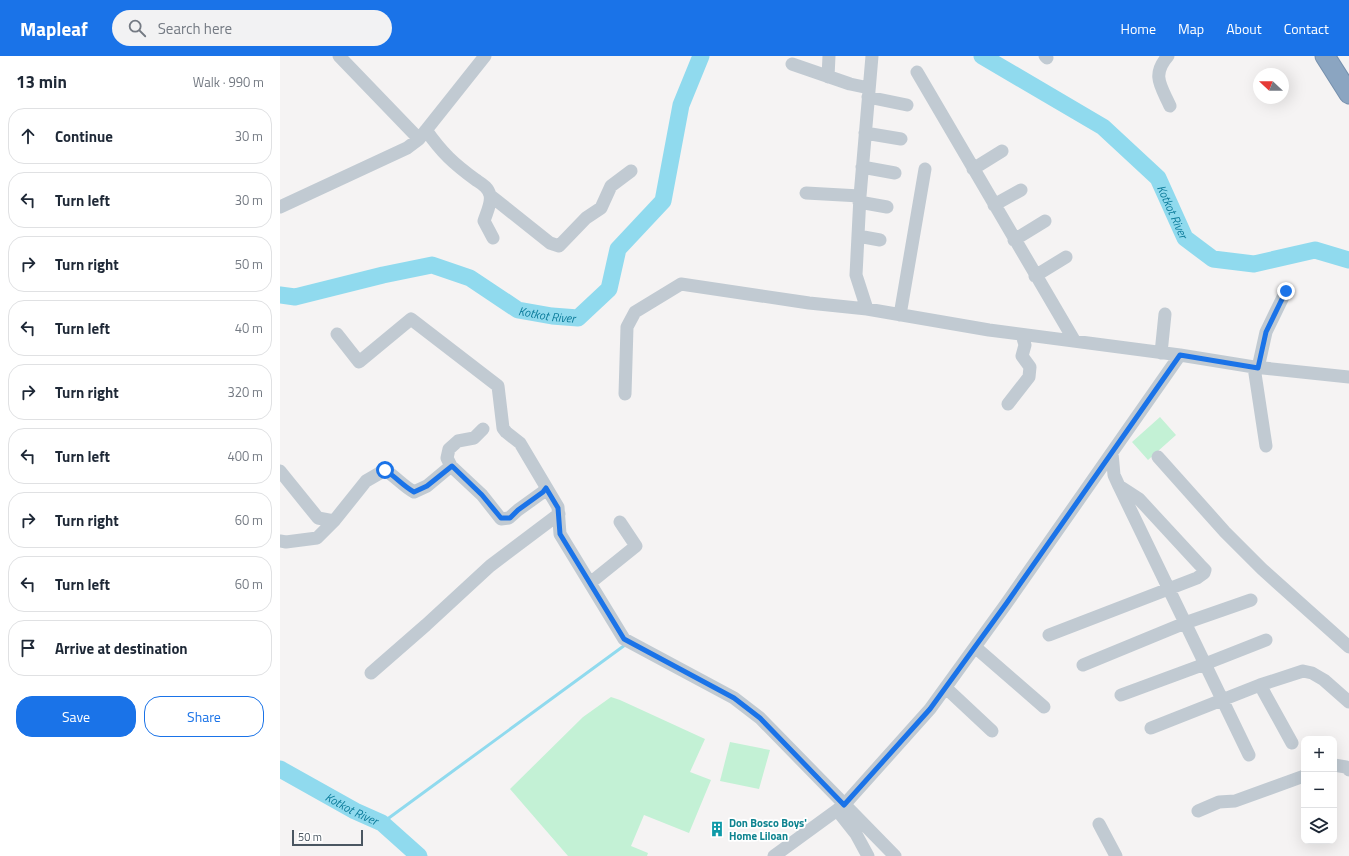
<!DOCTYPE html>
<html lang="en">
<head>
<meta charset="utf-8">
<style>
	body { margin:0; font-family:"Titillium Web",sans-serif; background:#f2f2f3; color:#1f2937 }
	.controls { position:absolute; right:12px; bottom:12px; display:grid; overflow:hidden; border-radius:8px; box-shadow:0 4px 16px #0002 }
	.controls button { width:36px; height:36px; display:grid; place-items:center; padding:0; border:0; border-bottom:1px solid #e0e1e3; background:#fff; color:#1f2937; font:20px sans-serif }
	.compass { position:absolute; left:973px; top:12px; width:36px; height:36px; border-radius:50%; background:#fff; box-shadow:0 4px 16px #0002; rotate:292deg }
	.scale { position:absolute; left:12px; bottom:10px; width:71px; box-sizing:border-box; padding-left:4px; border:2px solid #4a5661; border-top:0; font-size:11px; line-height:14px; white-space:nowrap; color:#4a5661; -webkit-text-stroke:3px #fff; paint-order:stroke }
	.stop { position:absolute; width:12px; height:12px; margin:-9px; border:3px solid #1a73e8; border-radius:50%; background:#fff }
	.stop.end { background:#1a73e8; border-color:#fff; box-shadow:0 1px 4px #0008 }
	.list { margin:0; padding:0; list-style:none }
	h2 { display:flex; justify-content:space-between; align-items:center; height:52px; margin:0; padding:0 16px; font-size:17px }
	h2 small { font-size:13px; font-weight:400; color:#747a83 }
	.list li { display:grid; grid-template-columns:26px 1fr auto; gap:12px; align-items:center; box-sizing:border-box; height:56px; margin:0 8px 8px; padding:0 8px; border:1px solid #e0e1e3; border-radius:16px }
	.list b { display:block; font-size:15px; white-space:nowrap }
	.list em { font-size:13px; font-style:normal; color:#747a83 }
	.actions { display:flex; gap:8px; padding:12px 16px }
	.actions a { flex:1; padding:9px 0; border:1px solid #1a73e8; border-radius:16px; text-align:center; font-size:14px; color:#1a73e8 }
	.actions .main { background:#1a73e8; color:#fff }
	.icon { flex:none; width:22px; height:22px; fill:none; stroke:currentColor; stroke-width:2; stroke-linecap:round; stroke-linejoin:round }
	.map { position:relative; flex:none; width:1069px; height:800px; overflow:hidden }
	header { display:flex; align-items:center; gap:24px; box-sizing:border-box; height:56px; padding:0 20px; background:#1a73e8; color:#fff }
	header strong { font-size:19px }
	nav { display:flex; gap:22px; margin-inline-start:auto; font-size:14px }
	.search { width:280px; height:36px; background:#f2f2f3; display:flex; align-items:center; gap:10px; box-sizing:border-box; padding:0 14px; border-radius:22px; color:#747a83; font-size:15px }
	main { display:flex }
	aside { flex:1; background:#fff }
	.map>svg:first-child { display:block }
	.green { fill:#c3f1d5 }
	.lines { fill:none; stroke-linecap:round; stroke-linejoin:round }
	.stream { stroke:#90daee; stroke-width:3 }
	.river { stroke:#90daee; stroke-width:17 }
	.highway-casing { stroke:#7690ad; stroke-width:21 }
	.minor { stroke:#c1cad2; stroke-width:13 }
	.highway { stroke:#8ba5c1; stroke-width:19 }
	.route { stroke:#1a73e8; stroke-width:5 }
	.labels { text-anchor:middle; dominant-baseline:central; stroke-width:3.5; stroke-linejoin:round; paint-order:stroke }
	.culture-label { font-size:11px; font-weight:bold; fill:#0d838f; stroke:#fff; text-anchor:start }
	.water-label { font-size:12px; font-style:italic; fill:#0c7c9b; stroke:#fff }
</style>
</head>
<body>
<header>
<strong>Mapleaf</strong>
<div class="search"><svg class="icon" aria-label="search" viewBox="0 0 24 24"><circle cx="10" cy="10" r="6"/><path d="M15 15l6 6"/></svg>Search here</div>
<nav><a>Home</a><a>Map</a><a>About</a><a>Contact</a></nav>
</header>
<main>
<aside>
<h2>13 min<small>Walk · 990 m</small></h2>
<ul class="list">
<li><svg class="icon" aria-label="ahead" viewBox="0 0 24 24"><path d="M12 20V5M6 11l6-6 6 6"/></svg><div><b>Continue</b></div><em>30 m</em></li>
<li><svg class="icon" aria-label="left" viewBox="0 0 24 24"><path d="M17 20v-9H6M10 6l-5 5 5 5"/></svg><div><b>Turn left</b></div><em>30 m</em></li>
<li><svg class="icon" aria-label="right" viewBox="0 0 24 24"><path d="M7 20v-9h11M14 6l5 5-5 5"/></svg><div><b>Turn right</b></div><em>50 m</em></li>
<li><svg class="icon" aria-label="left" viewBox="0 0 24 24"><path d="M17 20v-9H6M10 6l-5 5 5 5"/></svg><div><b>Turn left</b></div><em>40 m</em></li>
<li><svg class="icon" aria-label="right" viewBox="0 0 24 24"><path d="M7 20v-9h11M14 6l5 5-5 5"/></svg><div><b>Turn right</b></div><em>320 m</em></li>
<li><svg class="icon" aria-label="left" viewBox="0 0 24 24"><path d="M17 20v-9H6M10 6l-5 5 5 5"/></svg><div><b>Turn left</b></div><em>400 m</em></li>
<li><svg class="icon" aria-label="right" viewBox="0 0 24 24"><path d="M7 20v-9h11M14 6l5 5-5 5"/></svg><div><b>Turn right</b></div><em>60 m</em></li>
<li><svg class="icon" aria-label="left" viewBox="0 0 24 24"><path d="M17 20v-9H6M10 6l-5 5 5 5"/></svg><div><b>Turn left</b></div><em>60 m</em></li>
<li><svg class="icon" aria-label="arrive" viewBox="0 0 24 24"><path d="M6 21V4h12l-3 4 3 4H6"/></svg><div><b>Arrive at destination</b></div></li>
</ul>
<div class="actions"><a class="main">Save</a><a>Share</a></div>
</aside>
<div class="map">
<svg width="1069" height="800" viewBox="0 0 1069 800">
	<rect width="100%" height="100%" fill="#f5f3f3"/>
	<path class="green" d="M880,361l16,18 -28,25 -16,-18z
		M331,641l9,3 85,39 -15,33 21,8 -22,53 -45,-18 -13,31 17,7 -1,3h-79l-58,-67 73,-72z
		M450,686l40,8 -11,39 -39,-8z"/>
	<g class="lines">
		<path class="stream" d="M102,767l243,-178"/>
		<g class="river">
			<path id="s1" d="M702,0l121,71 55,51 27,60 28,21 41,5 61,-14 34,10"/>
			<path id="s2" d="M0,239l15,2 88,-22 49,-10 38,13 48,32 34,6 26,2 31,-29 9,-40 45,-48 18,-96 20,-49"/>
			<path id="s3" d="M0,713l75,42 27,12 37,33"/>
		</g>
		<defs>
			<path id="highway" d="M1045,0l24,38"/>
		</defs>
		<use href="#highway" class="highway-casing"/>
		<path class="minor" d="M59,0l80,83
			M765,0l2,2
			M888,0c-17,19 -7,30 2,50
			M512,8l58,20 19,4
			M637,16l157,268
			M548,21l1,-21
			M588,41l39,8
			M146,74c16,23 28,34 50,50 6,4 12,7 14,15 2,8 -4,19 -6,26l9,17
			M585,77l36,6
			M582,111l33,6
			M693,113l29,-18
			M526,137l54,3
			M211,140l59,47 9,3 27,-28 15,-10 10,-22 20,-15
			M579,146l28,5
			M714,149l27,-15
			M0,151l127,-59 12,-9 66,-83
			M578,180l22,4
			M734,184l31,-19
			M755,220l31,-19
			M587,253l-11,-34 4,-79 12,-140
			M620,259l25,-146
			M57,278l22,28 52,-43 87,67 5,42 3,4 14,11 38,64 2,27 64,105 110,59 26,20 135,138
			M881,297l4,-39
			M974,311l12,79
			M978,312l8,-36 20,-41
			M345,338l2,-67 8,-15 46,-28 128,19 58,6 122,21 191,25 74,12 95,10
			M728,348l21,-27 1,-10 -8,-11 3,-11 -3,-10
			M203,373l-9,9 -16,3 -9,8 -2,9 4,8 31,29 19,24 8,-1 9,-8 25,-18 3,-4
			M832,397l2,22 5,11 130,269
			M878,401l67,75 37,37 87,78
			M0,415l38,47 16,3
			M0,485l6,1 31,-4 17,-17 32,-40 19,-11c11,7 18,16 29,22l13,-6 24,-20
			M310,527l46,-37 -16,-24
			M769,579l148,-57 7,-5 1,-3 -5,-5 -61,-66 -20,-13
			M695,591l69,60
			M803,609l102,-42 66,-23
			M91,617l55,-48 64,-59 69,-52
			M980,629l32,58
			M666,632l46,43
			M841,639l84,-31 61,-24
			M871,672l109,-43 43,-14 9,2 12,7 25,22
			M1054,709l12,2 3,3
			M557,754l19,24 12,22
			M918,755l21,-9 16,-1 69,-25
			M819,768l17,32
			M494,800l70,-51 86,-96 76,-105 174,-249"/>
		<use href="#highway" class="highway"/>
	</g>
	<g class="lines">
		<path class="route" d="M105,414c11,7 18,16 29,22l13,-6 25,-20 30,29 19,23h9l8,-8 25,-18 3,-4 12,20 2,26 64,105 110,59 26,20 84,87 86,-96 76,-105 174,-249 78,13 8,-36 20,-41"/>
	</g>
	<defs>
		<symbol id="building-bare" viewBox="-9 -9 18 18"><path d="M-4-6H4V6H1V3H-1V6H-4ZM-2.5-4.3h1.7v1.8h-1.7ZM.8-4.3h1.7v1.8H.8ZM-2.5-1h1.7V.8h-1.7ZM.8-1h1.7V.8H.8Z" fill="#0f9aa8" stroke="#fff" stroke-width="2.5" paint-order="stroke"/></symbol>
	</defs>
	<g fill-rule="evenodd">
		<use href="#building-bare" x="426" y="762" width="22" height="22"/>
	</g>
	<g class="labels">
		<g class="culture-label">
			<text x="449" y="767">Don Bosco Boys'<tspan x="449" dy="13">Home Liloan</tspan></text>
		</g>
		<g class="water-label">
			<text stroke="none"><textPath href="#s1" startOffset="252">Kotkot River</textPath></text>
			<text stroke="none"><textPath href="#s2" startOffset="283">Kotkot River</textPath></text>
			<text stroke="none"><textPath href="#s3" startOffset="82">Kotkot River</textPath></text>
		</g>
	</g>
</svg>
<div class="controls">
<button>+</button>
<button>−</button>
<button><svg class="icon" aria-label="layers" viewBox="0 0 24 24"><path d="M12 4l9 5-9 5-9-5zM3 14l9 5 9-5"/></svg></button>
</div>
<svg class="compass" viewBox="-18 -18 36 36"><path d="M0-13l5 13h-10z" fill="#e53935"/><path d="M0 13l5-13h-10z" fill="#747a83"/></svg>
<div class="scale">50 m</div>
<div class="stop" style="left:105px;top:414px"></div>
<div class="stop end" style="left:1006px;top:235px"></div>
</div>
</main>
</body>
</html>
